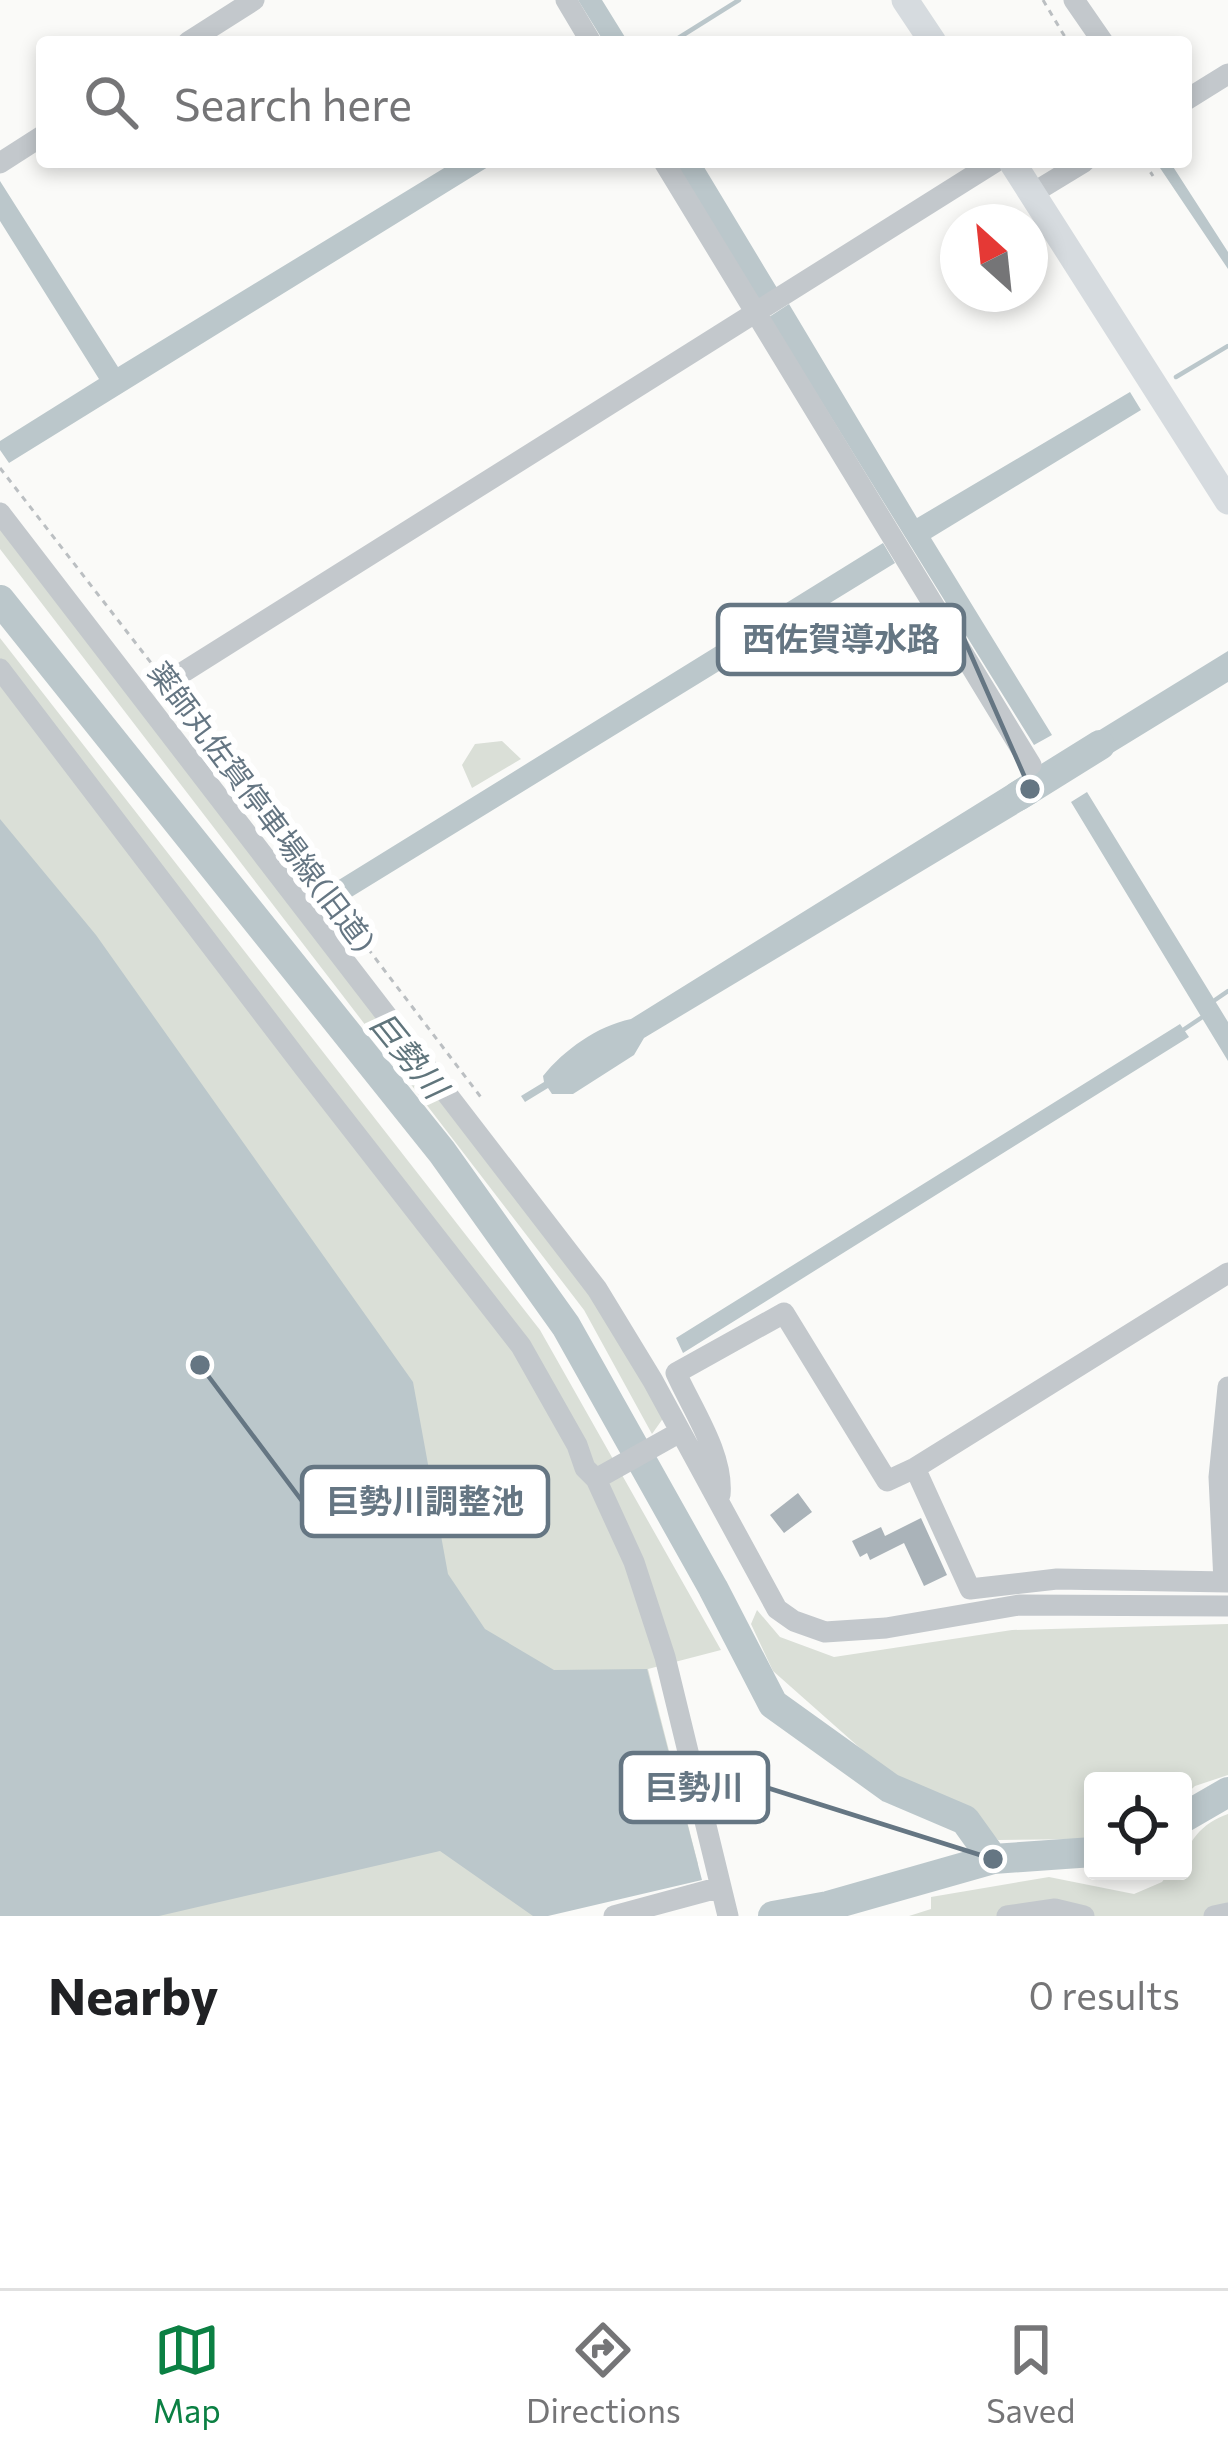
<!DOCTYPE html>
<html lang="en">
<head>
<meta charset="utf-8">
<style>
	body { margin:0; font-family:Commissioner,"Noto Sans JP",sans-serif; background:#f6f6f6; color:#202124 }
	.controls { position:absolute; right:36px; bottom:36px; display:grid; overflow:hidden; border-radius:12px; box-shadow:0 6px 18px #0003 }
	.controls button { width:108px; height:108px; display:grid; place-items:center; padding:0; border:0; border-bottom:3px solid #e0e0e0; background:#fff; color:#202124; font:60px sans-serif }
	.compass { position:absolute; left:940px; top:204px; width:108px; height:108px; border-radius:50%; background:#fff; box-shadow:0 6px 18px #0003; rotate:333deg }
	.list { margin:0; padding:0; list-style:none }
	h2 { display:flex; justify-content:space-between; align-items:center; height:156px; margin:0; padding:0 48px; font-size:51px }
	h2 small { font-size:39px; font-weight:400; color:#757577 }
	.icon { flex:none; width:66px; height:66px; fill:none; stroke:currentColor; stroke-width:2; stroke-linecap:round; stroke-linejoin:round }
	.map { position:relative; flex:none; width:1228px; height:1916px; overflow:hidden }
	.search { position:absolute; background:#fff; box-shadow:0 6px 18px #0003; left:36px; right:36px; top:36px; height:132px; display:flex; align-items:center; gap:30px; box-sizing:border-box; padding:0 42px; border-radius:12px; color:#757577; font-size:45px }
	.sheet { height:372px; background:#fff }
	nav { display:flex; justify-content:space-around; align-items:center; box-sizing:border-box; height:168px; border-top:3px solid #e0e0e0; background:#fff; font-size:33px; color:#757577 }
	nav a { display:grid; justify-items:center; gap:6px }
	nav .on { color:#0b8043 }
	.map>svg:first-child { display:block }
	.green { fill:#dadfd7 }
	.water { fill:#bbc7cb }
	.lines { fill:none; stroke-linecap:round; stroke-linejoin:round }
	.stream { stroke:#bbc7cb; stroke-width:4.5 }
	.river { stroke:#bbc7cb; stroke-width:30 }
	.building { fill:#aab3b9 }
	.path { stroke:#bbbfc2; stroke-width:3; stroke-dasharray:6 6; stroke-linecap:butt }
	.minor { stroke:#c3c8cc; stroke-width:21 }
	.major { stroke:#d6dbdf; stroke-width:27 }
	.labels { text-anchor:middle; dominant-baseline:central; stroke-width:12; stroke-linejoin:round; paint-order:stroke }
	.street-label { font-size:30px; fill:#657683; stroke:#fff }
	.water-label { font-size:33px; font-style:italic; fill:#60757c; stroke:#fff }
	.leader { fill:none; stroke:#657683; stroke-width:4.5 }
	.callout-dot { fill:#657683; stroke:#fff; stroke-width:4.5 }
	.callout { fill:#fff; stroke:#657683; stroke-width:4.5 }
	.callout-label { font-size:33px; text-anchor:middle; font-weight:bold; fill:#657683 }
</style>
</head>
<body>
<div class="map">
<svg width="1228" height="1916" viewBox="0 0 1228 1916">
	<rect width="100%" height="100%" fill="#fafaf8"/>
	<path class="green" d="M0,523l614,803 50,91 -12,17 -68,-124 -584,-761z
		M0,638l540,692 181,320 -73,19 50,195 -161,52h-537z
		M502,741l19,18 -49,29 -10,-23 13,-21z
		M757,1610l23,27 54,20 178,-27 216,-6v151l-33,11 -12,11v-16h-90v58l-95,1 -33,-35 -70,-26 -122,-108 -22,-47z
		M1228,1814v102h-319l22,-7v-12l118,-20 85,17 28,-12 8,-11h13c0,-27 20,-49 45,-57z"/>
	<path class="water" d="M578,0h24l26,42h-24z
		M454,162h42l-487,301 -9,-13v-9l99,-62 -99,-158v-40l118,186z
		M675,162h26l76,126 -19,13z
		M1156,162h14l58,90v17z
		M789,304l128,214 213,-126 11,18 -210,128 121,197 -18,10 -265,-428z
		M883,543l12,20 -547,336 -11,-18z
		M1228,651v31l-129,79 -5,-7 -23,13 -4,-7 22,-14 -4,-7z
		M1051,770l5,8 -23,15 4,9 -393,236 -10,17 -61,39h-21l-4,-6 -23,14 -4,-6 23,-14 -1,-6c21,-26 54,-50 88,-57l391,-243 6,9z
		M1087,792l141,230v39l-157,-259z
		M0,819l96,116 317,447 35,192 37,55 69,41 93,-1 55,211 -154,36h-15l-93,-65 -281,65h-159z
		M1180,1024l9,13 -506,316 -7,-15z"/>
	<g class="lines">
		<path class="stream" d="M672,42l67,-42
			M1176,377l52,-31
			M1215,1000l13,-9
			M1183,1030l21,-14"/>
		<path class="river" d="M0,600l442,552 124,174 147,262 60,116 117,84 75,32 28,39
			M1018,796l82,-51
			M1183,1818l45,-26
			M773,1916l55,-10 165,-47 100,-7"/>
	</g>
	<path class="building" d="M798,1493l14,19 -28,21 -14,-18z
		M921,1518l26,57 -23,11 -20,-43 -34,17 -3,-7 -7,4 -8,-16 29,-14 4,9z"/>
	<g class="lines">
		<path class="path" d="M1043,0l25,42
			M1144,162l9,14
			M0,468l155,200
			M179,700l304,400"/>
		<path class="minor" d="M566,0l25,42
			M1074,0l29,42
			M188,42l66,-42
			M1186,100l42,-26
			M664,162l367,603
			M0,163l42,-27
			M1033,193l51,-31
			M0,513l597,776 56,92 124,228 17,12 31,11 61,-4 133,-23 209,1
			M0,669l305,400 216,277 56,99 8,23 11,11 38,83 31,95 63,259
			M166,683l829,-521
			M915,1468l55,121 87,-10 171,3
			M596,1479l84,-47
			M720,1495c4,-40 -28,-86 -44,-122l108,-60 103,168 28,-13 313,-195
			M1224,1582l-5,-105 9,-90
			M614,1916l107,-29
			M1007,1916l48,-7 29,7
			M1214,1916l14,-3"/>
		<path class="major" d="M905,0l28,42
			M1012,162l216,339"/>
	</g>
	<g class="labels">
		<g class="street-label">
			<text transform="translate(263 806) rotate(53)">薬師丸佐賀停車場線(旧道)</text>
		</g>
		<g class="water-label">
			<text transform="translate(410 1054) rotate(51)">巨勢川</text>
		</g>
	</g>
	<path class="leader" d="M1030 789L964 639M200 1365L302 1501M993 1859L768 1788"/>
	<g class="callout-dot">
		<circle cx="1030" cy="789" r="12"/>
		<circle cx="200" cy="1365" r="12"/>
		<circle cx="993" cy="1859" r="12"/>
	</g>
	<g class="callout">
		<rect x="718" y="605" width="246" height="69" rx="12"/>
		<rect x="302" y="1467" width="246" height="69" rx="12"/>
		<rect x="621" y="1753" width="147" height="69" rx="12"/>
	</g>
	<g class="callout-label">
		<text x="841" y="651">西佐賀導水路</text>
		<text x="425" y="1513">巨勢川調整池</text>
		<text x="694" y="1799">巨勢川</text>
	</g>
</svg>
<div class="controls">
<button><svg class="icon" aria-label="locate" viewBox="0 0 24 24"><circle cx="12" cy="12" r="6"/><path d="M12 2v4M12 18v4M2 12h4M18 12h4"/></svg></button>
</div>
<svg class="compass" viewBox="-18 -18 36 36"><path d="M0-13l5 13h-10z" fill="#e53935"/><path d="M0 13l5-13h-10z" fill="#757577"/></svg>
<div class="search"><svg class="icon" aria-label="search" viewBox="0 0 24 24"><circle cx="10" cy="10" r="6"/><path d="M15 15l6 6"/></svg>Search here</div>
</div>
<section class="sheet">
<h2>Nearby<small>0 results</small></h2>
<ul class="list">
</ul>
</section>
<nav>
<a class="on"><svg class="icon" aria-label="map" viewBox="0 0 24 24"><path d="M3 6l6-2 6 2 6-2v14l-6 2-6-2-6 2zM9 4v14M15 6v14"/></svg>Map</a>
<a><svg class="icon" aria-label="directions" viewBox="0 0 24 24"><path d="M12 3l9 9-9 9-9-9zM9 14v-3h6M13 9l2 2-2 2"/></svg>Directions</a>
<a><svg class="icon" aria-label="saved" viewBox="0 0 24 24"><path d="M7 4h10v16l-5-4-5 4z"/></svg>Saved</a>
</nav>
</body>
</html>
